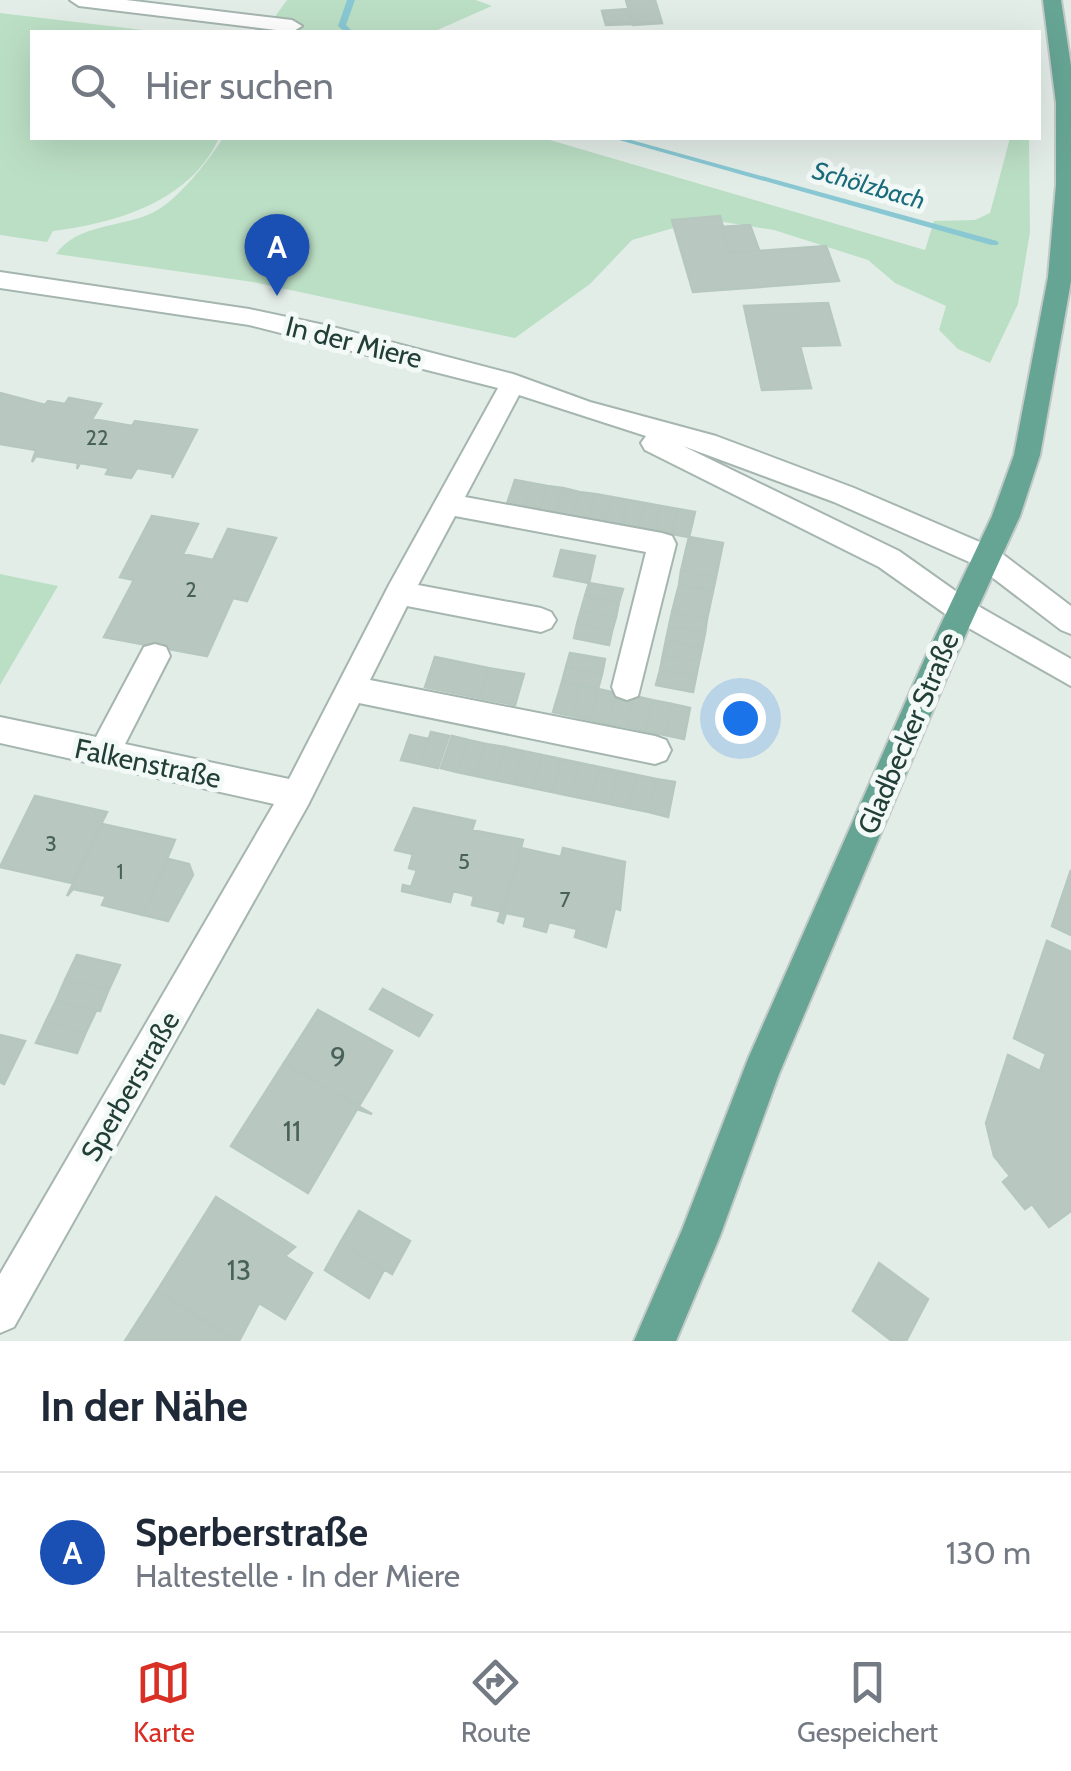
<!DOCTYPE html>
<html lang="de">
<head>
<meta charset="utf-8">
<style>
	body { margin:0; font-family:Cabin,sans-serif; background:#f2f2f3; color:#1f2937 }
	.you { position:absolute; left:740px; top:718px; width:35px; height:35px; margin:-25px; border:8px solid #fff; border-radius:50%; background:#1a73e8; box-shadow:0 0 0 15px #1a73e833 }
	.badge { display:grid; place-items:center; width:65px; height:65px; border-radius:50%; background:#d93025; color:#fff; font-size:32px; font-weight:700 }
	.pin { position:absolute; translate:-50% -82px; filter:drop-shadow(0 2px 5px #0008) }
	.pin::after { content:''; position:absolute; top:52px; width:35px; height:30px; background:inherit; clip-path:polygon(0 0,100% 0,50% 100%) }
	.list { margin:0; padding:0; list-style:none }
	h2 { display:flex; justify-content:space-between; align-items:center; height:130px; margin:0; padding:0 40px; font-size:42px }
	h2 small { font-size:32px; font-weight:400; color:#747a83 }
	.list li { display:grid; grid-template-columns:65px 1fr auto; gap:30px; align-items:center; box-sizing:border-box; height:160px; padding:0 40px; border-top:2px solid #e0e1e3 }
	.list b { display:block; font-size:38px; white-space:nowrap }
	.list p { margin:0; font-size:32px; white-space:nowrap; color:#747a83 }
	.list em { font-size:32px; font-style:normal; color:#747a83 }
	.icon { flex:none; width:55px; height:55px; fill:none; stroke:currentColor; stroke-width:2; stroke-linecap:round; stroke-linejoin:round }
	.map { position:relative; flex:none; width:1071px; height:1341px; overflow:hidden }
	.search { position:absolute; background:#fff; box-shadow:0 10px 40px #0002; left:30px; right:30px; top:30px; height:110px; display:flex; align-items:center; gap:25px; box-sizing:border-box; padding:0 35px; border-radius:0px; color:#747a83; font-size:38px }
	.sheet { height:290px; background:#fff }
	nav { display:flex; justify-content:space-around; align-items:center; box-sizing:border-box; height:140px; border-top:2px solid #e0e1e3; background:#fff; font-size:28px; color:#747a83 }
	nav a { display:grid; justify-items:center; gap:5px }
	nav .on { color:#d93025 }
	.map>svg:first-child { display:block }
	.green { fill:#bbdfc5 }
	.lines { fill:none; stroke-linecap:round; stroke-linejoin:round }
	.stream { fill:#89c8d3; fill-rule:evenodd }
	.building { fill:#b8c8c1; stroke:#b5c7bf; stroke-width:2.5 }
	.minor-casing { stroke:#a5b5af; stroke-width:4 }
	.major-casing { stroke:#c1c9c7; stroke-width:4 }
	.minor { fill:#fff; fill-rule:evenodd }
	.major { fill:#66a494; fill-rule:evenodd }
	.labels { text-anchor:middle; dominant-baseline:central; stroke-width:10; stroke-linejoin:round; paint-order:stroke }
	.number-label { font-size:22px; fill:#48615a }
	.far-water-label { font-size:25px; font-style:italic; fill:#1a6c7d; stroke:#f3f9f6 }
	.street-label { font-size:28px; fill:#223f37; stroke:#f3f9f6 }
	.near-number-label { font-size:28px; fill:#48615a }
</style>
</head>
<body>
<div class="map">
<svg width="1071" height="1341" viewBox="0 0 1071 1341">
	<rect width="100%" height="100%" fill="#e3ede8"/>
	<path class="green" d="M287,0h189l16,6 -59,26h-169z
		M0,13l160,19h-128v106h187c-29,64 -103,85 -166,93l-6,11 -47,-7z
		M223,138h320l382,112 9,-29 41,-1 15,-7 20,-75h19l1,94 -12,72 -28,59 -32,-14 -19,-19 7,-24 -51,-23 -27,-23 -94,-30 -69,-11 -73,21 -42,44 -75,54 -262,-56 -197,-28c22,-31 66,-26 98,-42 24,-12 55,-52 69,-74z
		M0,574l58,12 -58,99z"/>
	<g class="lines">
		<path class="stream" d="M347,0h8l-9,25 7,7h-8l-7,-6z
			M612,138h12l373,103 2,2 -2,2h-6z"/>
	</g>
	<path class="building" d="M626,0h29l7,23 -29,2z
		M628,9l5,15 -27,1 -4,-14z
		M720,216l10,37 96,-7 13,35 -146,11 -21,-72z
		M750,225l9,25 -29,3 -8,-26z
		M828,303l12,42 -40,1 11,42 -49,2 -18,-84z
		M0,393l45,12 3,-4 17,3 4,-6 32,6 -9,15 40,7 3,-5 62,9 -25,48 1,-4 -36,-6 -6,10 -25,-4 3,-6 -29,-5 -3,6 1,-6 -42,-7 -4,6 4,-12 -36,-6z
		M515,480l16,3 -8,24 -16,-3z
		M531,483l16,3 -8,24 -16,-3z
		M547,486l16,2 -7,25 -17,-3z
		M563,488l16,4 -7,24 -16,-3z
		M579,492l16,2 -6,25 -17,-3z
		M595,494l17,3 -7,25 -16,-3z
		M612,497l16,3 -6,25 -17,-3z
		M628,500l17,3 -6,24 -17,-2z
		M645,503l16,3 -6,25 -16,-4z
		M661,506l17,3 -6,25 -17,-3z
		M678,509l17,3 -6,25 -17,-3z
		M152,516l46,8 -15,30 30,6 15,-31 48,9 -29,63 -14,-3 -26,58 -103,-19 30,-57 -14,-3z
		M689,537l34,6 -7,34 -35,-6z
		M561,550l34,6 -6,27 -35,-7z
		M681,571l35,6 -3,14 -34,-6z
		M589,583l34,6 -4,13 -34,-6z
		M679,585l34,6 -6,28 -35,-7z
		M585,596l34,6 -3,15 -35,-7z
		M581,610l35,7 -4,14 -35,-7z
		M672,612l35,7 -2,14 -36,-7z
		M577,624l35,7 -3,14 -35,-7z
		M669,626l36,7 -3,15 -36,-8z
		M666,640l36,8 -3,14 -36,-7z
		M570,653l35,6 -3,15 -36,-7z
		M663,655l36,7 -3,15 -36,-7z
		M435,657l53,11 -9,30 -54,-11z
		M566,667l36,7 -4,15 -36,-7z
		M488,668l36,6 -9,31 -36,-7z
		M660,670l36,7 -3,15 -37,-7z
		M562,682l18,3 -8,31 -19,-4z
		M580,685l18,4 -8,31 -18,-4z
		M598,689l18,4 -7,31 -19,-4z
		M616,693l18,3 -7,31 -18,-3z
		M634,696l18,4 -7,31 -18,-4z
		M652,700l20,4 -7,31 -20,-4z
		M672,704l18,4 -6,31 -19,-4z
		M431,732l18,4 -11,32 -18,-4z
		M410,735l18,4 -8,25 -19,-4z
		M452,736l16,4 -11,32 -16,-4z
		M468,740l18,4 -10,32 -19,-4z
		M486,744l19,3 -10,33 -19,-4z
		M505,747l18,4 -9,33 -19,-4z
		M523,751l19,4 -9,33 -19,-4z
		M542,755l19,4 -9,33 -19,-4z
		M561,759l19,4 -9,33 -19,-4z
		M580,763l19,4 -8,33 -20,-4z
		M599,767l19,4 -8,33 -19,-4z
		M618,771l19,4 -8,33 -19,-4z
		M637,775l19,4 -7,33 -20,-4z
		M656,779l19,3 -7,35 -19,-5z
		M35,796l72,16 -35,71 -72,-16z
		M414,808l61,13 -3,9 51,10 -20,72 -31,-7 2,-9 -21,-5 -3,11 -48,-11 1,-6 8,2 6,-17 -8,-2 4,-14 -18,-4z
		M102,824l73,16 -32,75 -41,-10 4,-9 -33,-7 -6,7z
		M521,848l40,9 2,-9 62,14 -5,48 -5,-2 -9,39 -31,-10 2,-8 -28,-7 -3,10 -22,-6 2,-9 -20,-4 -3,10 -5,-2z
		M168,859l21,5 4,11 -25,46 -25,-6z
		M1071,870v65l-19,-9z
		M1047,941l24,11v259l-22,16 -17,-23 -7,5 -22,-27 7,-6 -16,-20 -8,-33 22,-68 32,16 6,-17 -32,-16z
		M77,955l43,10 -11,24 -44,-9z
		M65,980l44,9 -9,22 -44,-10z
		M383,989l49,26 -13,21 -49,-27z
		M56,1001l40,10 -10,21 -40,-11z
		M318,1010l74,41 -33,55 -75,-43z
		M46,1021l40,11 -9,21 -41,-10z
		M0,1035l25,6 -21,43 -4,-2z
		M284,1063l88,51 -15,-5 -49,84 -77,-47z
		M216,1197l79,50 -10,9 27,17 -27,46 -26,-16 -20,38 -82,-50z
		M359,1211l51,30 -18,33 -52,-31z
		M340,1243l44,27 -15,28 -44,-28z
		M879,1263l49,36 -22,42h-14l-39,-30z
		M157,1291l78,50h-110z"/>
	<g class="lines">
		<defs>
			<path id="minor" d="M70,0h56l166,20 10,6 -10,6 -213,-26z
				M0,272l249,37 80,17 184,48 77,28 126,34 138,52 142,61 75,57v28l-10,-4 -85,-65 -142,-63 -151,-56 216,105 72,51 100,57v27l-120,-68 -72,-51 -234,-117 -4,-7 5,-7 -127,-41 -54,102 197,36 10,3 4,8 -38,152 -11,4 -11,-4 -4,-9 34,-135 -191,-36 -37,69 123,23 10,4 5,8 -5,8 -10,4 -134,-26 -37,74 285,56 11,4 5,10 -5,10 -11,4 -296,-61 -51,102 -294,522 -14,6v-59l274,-470 -274,-61v-26l96,20 48,-90 11,-3 11,3 4,9 -45,88 164,35 100,-194 109,-197 -249,-63 -249,-37z"/>
			<path id="major" d="M1043,0h18l10,66v215l-31,174 -20,61 -65,142 -176,416 -59,162 -44,105h-42l48,-111 66,-171 177,-401 67,-142 22,-61 34,-178 8,-92v-82z"/>
		</defs>
		<use href="#minor" class="minor-casing"/>
		<use href="#major" class="major-casing"/>
		<use href="#minor" class="minor"/>
		<use href="#major" class="major"/>
	</g>
	<g class="labels">
		<g class="number-label">
			<text x="97" y="437">22</text>
			<text x="191" y="589">2</text>
			<text x="51" y="843">3</text>
			<text x="464" y="861">5</text>
			<text x="120" y="871">1</text>
			<text x="565" y="899">7</text>
		</g>
		<g class="far-water-label">
			<text transform="translate(869 185) rotate(16)">Schölzbach</text>
		</g>
		<g class="street-label">
			<text transform="translate(354 342) rotate(14)">In der Miere</text>
			<text transform="translate(908 733) rotate(-67)">Gladbecker Straße</text>
			<text transform="translate(148 763) rotate(12)">Falkenstraße</text>
			<text transform="translate(130 1086) rotate(-60)">Sperberstraße</text>
		</g>
		<g class="near-number-label">
			<text x="338" y="1057">9</text>
			<text x="292" y="1131">11</text>
			<text x="239" y="1270">13</text>
		</g>
	</g>
</svg>
<div class="you"></div>
<div class="pin badge" style="left:277px;top:296px;background:#1a4fb4">A</div>
<div class="search"><svg class="icon" aria-label="search" viewBox="0 0 24 24"><circle cx="10" cy="10" r="6"/><path d="M15 15l6 6"/></svg>Hier suchen</div>
</div>
<section class="sheet">
<h2>In der Nähe<small></small></h2>
<ul class="list">
<li><span class="badge" style="background:#1a4fb4">A</span><div><b>Sperberstraße</b><p>Haltestelle · In der Miere</p></div><em>130 m</em></li>
</ul>
</section>
<nav>
<a class="on"><svg class="icon" aria-label="map" viewBox="0 0 24 24"><path d="M3 6l6-2 6 2 6-2v14l-6 2-6-2-6 2zM9 4v14M15 6v14"/></svg>Karte</a>
<a><svg class="icon" aria-label="directions" viewBox="0 0 24 24"><path d="M12 3l9 9-9 9-9-9zM9 14v-3h6M13 9l2 2-2 2"/></svg>Route</a>
<a><svg class="icon" aria-label="saved" viewBox="0 0 24 24"><path d="M7 4h10v16l-5-4-5 4z"/></svg>Gespeichert</a>
</nav>
</body>
</html>
